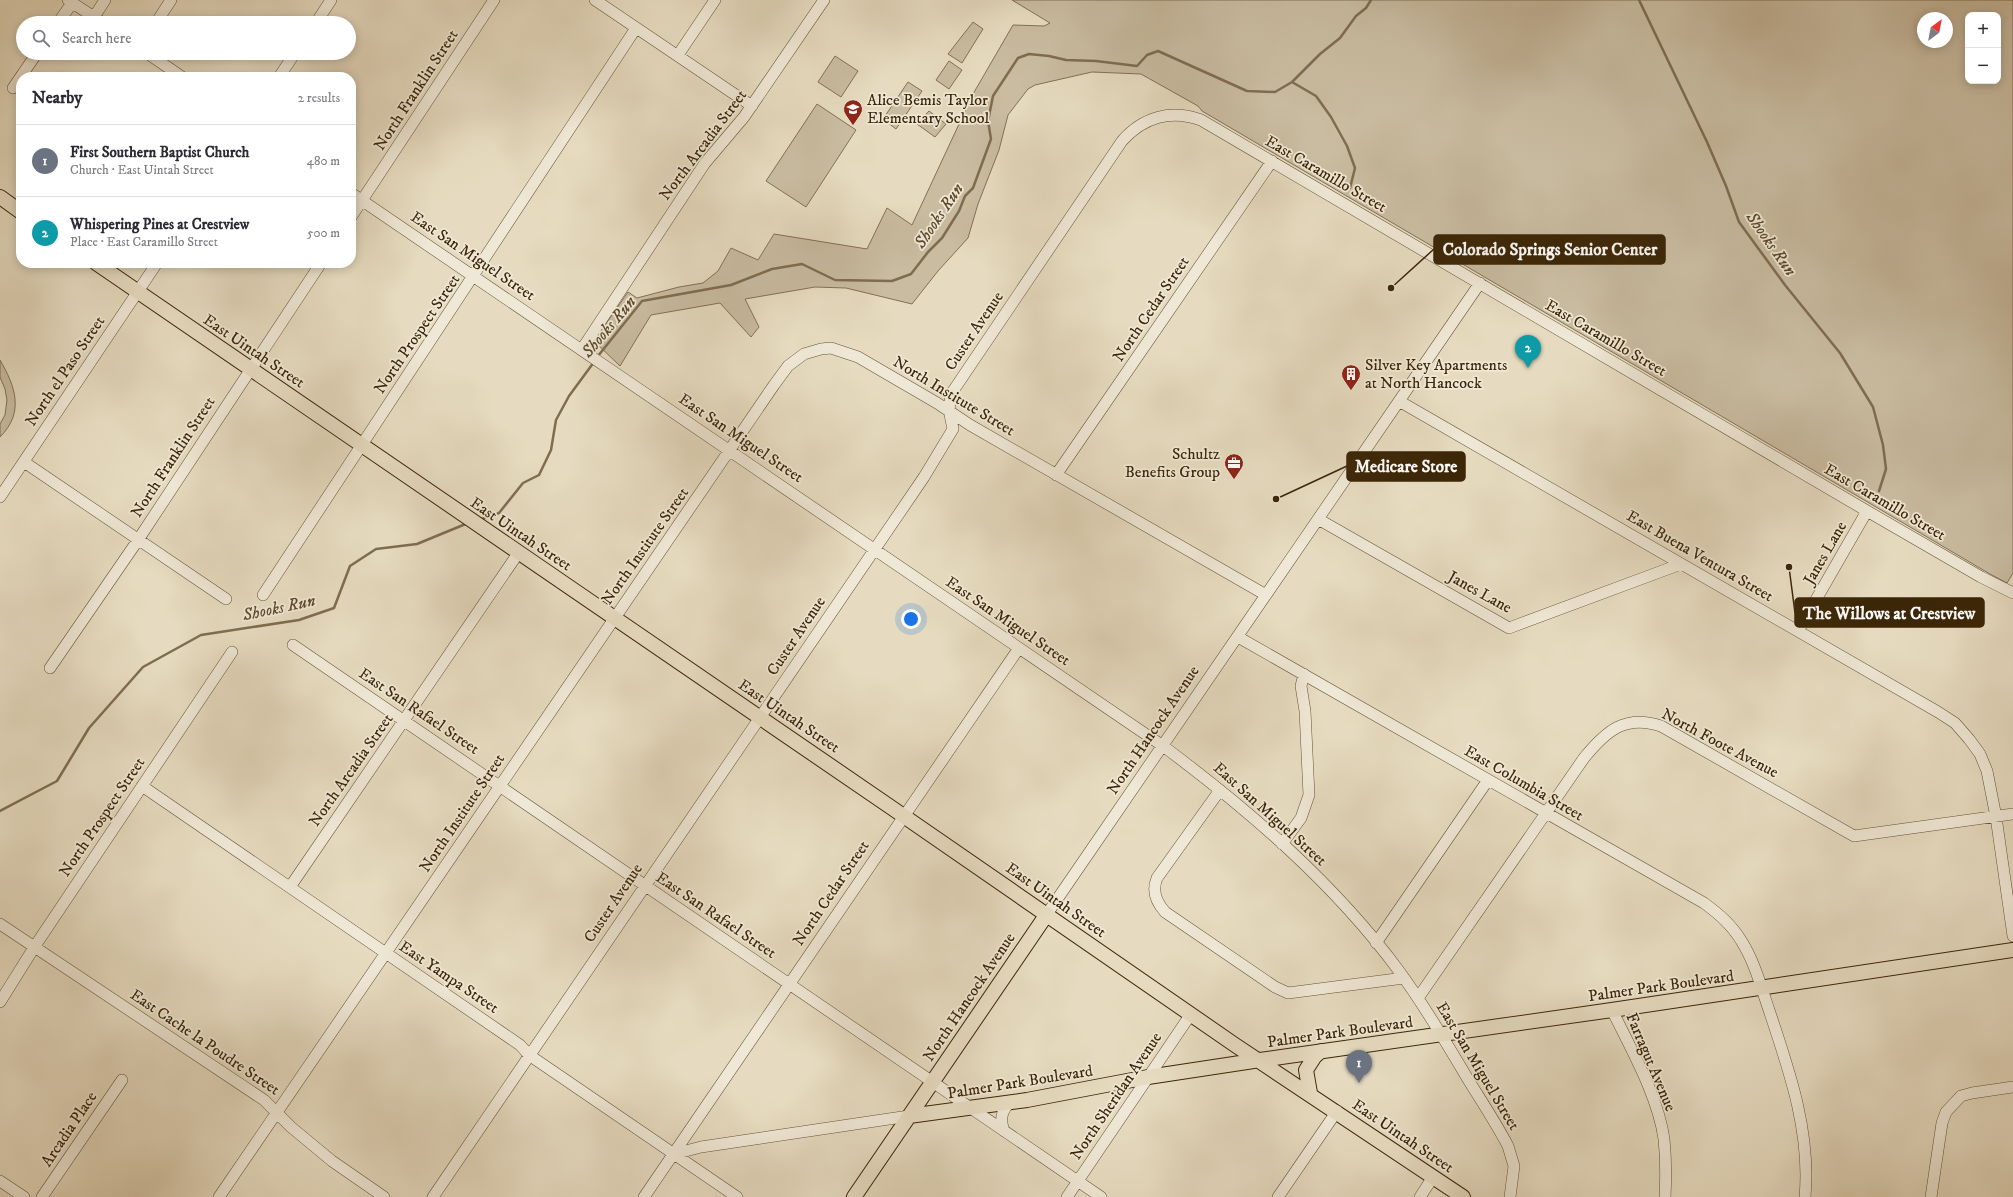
<!DOCTYPE html>
<html lang="en">
<head>
<meta charset="utf-8">
<style>
	body { margin:0; font-family:"IM FELL DW Pica",serif; background:#f7f7f7; color:#2b2b33 }
	.controls { position:absolute; right:12px; top:12px; display:grid; overflow:hidden; border-radius:8px; box-shadow:0 2px 10px #0003 }
	.controls button { width:36px; height:36px; display:grid; place-items:center; padding:0; border:0; border-bottom:1px solid #e1e1e2; background:#fff; color:#2b2b33; font:20px sans-serif }
	.compass { position:absolute; left:1917px; top:12px; width:36px; height:36px; border-radius:50%; background:#fff; box-shadow:0 2px 10px #0003; rotate:32deg }
	.you { position:absolute; left:911px; top:619px; width:14px; height:14px; margin:-10px; border:3px solid #fff; border-radius:50%; background:#1a73e8; box-shadow:0 0 0 6px #1a73e833 }
	.badge { display:grid; place-items:center; width:26px; height:26px; border-radius:50%; background:#0f766e; color:#fff; font-size:13px; font-weight:700 }
	.pin { position:absolute; translate:-50% -33px; filter:drop-shadow(0 1px 2px #0008) }
	.pin::after { content:''; position:absolute; top:21px; width:14px; height:12px; background:inherit; clip-path:polygon(0 0,100% 0,50% 100%) }
	.list { margin:0; padding:0; list-style:none }
	h2 { display:flex; justify-content:space-between; align-items:center; height:52px; margin:0; padding:0 16px; font-size:17px }
	h2 small { font-size:13px; font-weight:400; color:#7c7c81 }
	.list li { display:grid; grid-template-columns:26px 1fr auto; gap:12px; align-items:center; box-sizing:border-box; height:72px; padding:0 16px; border-top:1px solid #e1e1e2 }
	.list b { display:block; font-size:15px; white-space:nowrap }
	.list p { margin:0; font-size:13px; white-space:nowrap; color:#7c7c81 }
	.list em { font-size:13px; font-style:normal; color:#7c7c81 }
	.icon { flex:none; width:22px; height:22px; fill:none; stroke:currentColor; stroke-width:2; stroke-linecap:round; stroke-linejoin:round }
	.map { position:relative; flex:none; width:2013px; height:1197px; overflow:hidden }
	.search { position:absolute; background:#fff; box-shadow:0 2px 10px #0003; left:16px; top:16px; width:340px; height:44px; display:flex; align-items:center; gap:10px; box-sizing:border-box; padding:0 14px; border-radius:22px; color:#7c7c81; font-size:15px }
	.panel { position:absolute; background:#fff; box-shadow:0 2px 10px #0003; left:16px; top:72px; width:340px; height:196px; border-radius:16px }
	.map>svg:first-child { display:block }
	.green { fill:#c9bca1; stroke:#827154; fill-rule:evenodd }
	.lines { fill:none; stroke-linecap:round; stroke-linejoin:round }
	.stream { stroke:#7f6d50; stroke-width:2.5 }
	.minor-casing { stroke:#665335; stroke-width:12 }
	.major-casing { stroke:#3b2607; stroke-width:16 }
	.minor { stroke:#efe8d6; stroke-width:11 }
	.major { stroke:#e6dbc0; stroke-width:14 }
	.labels { text-anchor:middle; dominant-baseline:central; stroke-width:3.5; stroke-linejoin:round; paint-order:stroke }
	.street-label { font-size:16px; fill:#3b2607; stroke:#efe8d6 }
	.poi-label { font-size:16px; fill:#3b2607; stroke:#efe8d6; text-anchor:start }
	.water-label { font-size:17px; font-style:italic; fill:#5d4a2c; stroke:#efe8d6 }
	.leader { fill:none; stroke:#3b2607; stroke-width:1.5 }
	.callout-dot { fill:#3b2607; stroke:#efe8d6; stroke-width:1.5 }
	.callout { fill:#3b2607; stroke:#3b2607; stroke-width:1.5 }
	.callout-label { font-size:17px; text-anchor:middle; font-weight:bold; fill:#fff }
</style>
</head>
<body>
<div class="map">
<svg width="2013" height="1197" viewBox="0 0 2013 1197">
	<rect width="100%" height="100%" fill="#e6dbc0"/>
	<filter id="stains"><feTurbulence type="fractalNoise" baseFrequency=".005" numOctaves="4"/><feColorMatrix values="0 0 0 0 .2 0 0 0 0 .09 0 0 0 0 .02 0 0 0 .5 -.17"/></filter>
	<radialGradient id="worn" r=".72"><stop offset=".6" stop-color="#630" stop-opacity="0"/><stop offset="1" stop-color="#630" stop-opacity=".3"/></radialGradient>
	<path class="green" d="M1012,0h1001v573l-6,10 -17,-9 -788,-463 -4,-5 -57,-32 -49,-2 -57,13 -7,4 -20,26 -9,35 -21,54 -10,34 -30,33 -26,33 -66,-16 -31,-1 -70,12 14,28 -8,10 -31,-34 -69,12 -31,51 -26,-25 34,-49 9,6 42,-11 24,-4 15,-12 13,-23 27,12 16,-26 93,15 20,-41 25,17 61,-131 40,-69 31,1 6,-3zM1968,15h30v66h-30zM1923,18h24v24h-24z
		M973,22l10,7 -21,34 -14,-9z
		M835,56l23,15 -17,26 -23,-15z
		M949,61l13,9 -13,19 -13,-9z
		M908,82l14,9 -26,38 -13,-10z
		M817,104l39,26 -50,77 -40,-26z
		M929,111l17,13 -11,13 -18,-13z
		M0,360c15,26 25,52 0,77v-13l5,-9 2,-15 -2,-11 -5,-12z"/>
	<g class="lines">
		<path class="stream" d="M1639,0l68,142 19,44 13,36 46,63 55,68 33,54 10,38 3,24 -7,22
			M1292,82l24,14 15,21 16,29 8,22 -5,20
			M598,356l44,-55 89,-16 41,-16 30,-5 33,16 57,1 19,-7 17,-22 14,-14 17,-27 6,-15 8,-8 18,-49 -3,-18 5,-25 25,-38 11,-4 20,2 17,4 30,1 41,5 10,-11 11,-4 89,40 28,1 17,-10 28,-28 20,-16 16,-22 10,-8 5,-8
			M479,520l20,-7 24,-30 16,-8 12,-25 5,-30 13,-24 25,-34
			M0,811l57,-30 32,-53 54,-61 58,-32 98,-15 35,-12 16,-42 26,-17 41,-5 51,-21"/>
		<defs>
			<path id="minor" d="M68,0l35,23
				M595,0l157,106
				M94,17l11,-17
				M58,23l14,-20
				M156,23l15,-23
				M316,23l15,-23
				M147,53l35,24
				M678,55l37,-55
				M279,77l16,-24
				M13,88l24,-35
				M351,193l812,553c87,65 172,138 236,225 26,35 48,73 70,110 13,21 27,42 39,65l6,20 -4,31
				M351,217l143,-217
				M582,349l123,-186 39,-46 80,-117
				M1399,401l539,311 17,11 14,16 11,15 7,17 9,46 17,119
				M24,462l202,137
				M1056,475l216,-314
				M0,497l157,-234
				M1318,519l191,109 172,-64
				M263,595l373,-567
				M1798,631l69,-120
				M1238,637l466,266c15,11 28,22 38,39 13,21 19,45 27,68 20,60 42,122 36,187
				M293,645l808,552
				M50,668l88,-128 183,-277
				M142,786l378,259 9,10 208,142
				M1220,790l-63,88c-5,12 -1,24 8,34l110,75 13,6 116,-15
				M1282,844l19,-26 8,-23 -4,-84 -4,-25 3,-12
				M290,887l229,-335
				M1047,914l433,-631
				M0,924l264,176 27,27 41,34 52,36
				M1376,943l112,-163
				M1418,998l166,-240c22,-27 41,-44 77,-32l193,110 159,-22
				M0,1002l35,-56 197,-294
				M1612,1010c19,39 46,86 52,129 2,19 2,39 1,58
				M1004,1131c-4,-11 -3,-19 5,-28
				M674,1154l27,-7 208,-31
				M0,1181l24,16
				M42,1197l80,-117
				M219,1197l555,-812 14,-19 16,-12 17,-5 10,-1 27,9 79,46 33,22 296,170
				M433,1197l491,-720 29,-48 -4,-19 2,-16 171,-253c21,-24 49,-32 79,-21l666,391 114,66 32,16
				M644,1197l375,-549
				M1067,1197l124,-183
				M1278,1197l59,-86
				M1420,1197l13,-20
				M1931,1197l11,-74 4,-11 15,-16 11,-3 41,-6"/>
			<path id="major" d="M0,197l21,15
				M96,263l796,545 343,237 228,152
				M1310,1093l-4,-23 9,-14 6,-5
				M909,1116l118,-16 121,-23 112,-17 352,-50 401,-60
				M854,1197l193,-283"/>
		</defs>
		<use href="#minor" class="minor-casing"/>
		<use href="#major" class="major-casing"/>
		<use href="#minor" class="minor"/>
		<use href="#major" class="major"/>
	</g>
	<defs>
		<symbol id="school-pin" viewBox="-11 -11 22 30"><path d="M0 17L-7.5 6A9.5 9.5 0 1 1 7.5 6Z" fill="#8f2418" stroke="#efe8d6"/><path d="M0-5L7-2L0 1L-7-2ZM-4 1L0 2.5L4 1V4Q0 6-4 4Z" fill="#fff"/></symbol>
		<symbol id="building-pin" viewBox="-11 -11 22 30"><path d="M0 17L-7.5 6A9.5 9.5 0 1 1 7.5 6Z" fill="#8f2418" stroke="#efe8d6"/><path d="M-4-6H4V6H1V3H-1V6H-4ZM-2.5-4.3h1.7v1.8h-1.7ZM.8-4.3h1.7v1.8H.8ZM-2.5-1h1.7V.8h-1.7ZM.8-1h1.7V.8H.8Z" fill="#fff"/></symbol>
		<symbol id="office-pin" viewBox="-11 -11 22 30"><path d="M0 17L-7.5 6A9.5 9.5 0 1 1 7.5 6Z" fill="#8f2418" stroke="#efe8d6"/><path d="M-6-3h4V-5.5h4V-3h4V5H-6ZM-1-4.5V-3h2v-1.5ZM-6 0V1H6V0Z" fill="#fff"/></symbol>
	</defs>
	<g fill-rule="evenodd">
		<use href="#school-pin" x="842" y="98" width="22" height="30"/>
		<use href="#building-pin" x="1340" y="363" width="22" height="30"/>
		<use href="#office-pin" x="1223" y="452" width="22" height="30"/>
	</g>
	<g class="labels">
		<g class="street-label">
			<text transform="translate(416 90) rotate(-57)">North Franklin Street</text>
			<text transform="translate(703 145) rotate(-53)">North Arcadia Street</text>
			<text transform="translate(1326 174) rotate(30)">East Caramillo Street</text>
			<text transform="translate(473 256) rotate(34)">East San Miguel Street</text>
			<text transform="translate(1151 309) rotate(-56)">North Cedar Street</text>
			<text transform="translate(974 331) rotate(-56)">Custer Avenue</text>
			<text transform="translate(417 334) rotate(-56)">North Prospect Street</text>
			<text transform="translate(1606 338) rotate(30)">East Caramillo Street</text>
			<text transform="translate(254 351) rotate(34)">East Uintah Street</text>
			<text transform="translate(65 371) rotate(-56)">North el Paso Street</text>
			<text transform="translate(954 396) rotate(31)">North Institute Street</text>
			<text transform="translate(741 438) rotate(34)">East San Miguel Street</text>
			<text transform="translate(173 457) rotate(-57)">North Franklin Street</text>
			<text transform="translate(1885 502) rotate(30)">East Caramillo Street</text>
			<text transform="translate(521 534) rotate(34)">East Uintah Street</text>
			<text transform="translate(645 546) rotate(-55)">North Institute Street</text>
			<text transform="translate(1825 553) rotate(-60)">Janes Lane</text>
			<text transform="translate(1700 556) rotate(30)">East Buena Ventura Street</text>
			<text transform="translate(1480 592) rotate(29)">Janes Lane</text>
			<text transform="translate(1008 621) rotate(34)">East San Miguel Street</text>
			<text transform="translate(796 636) rotate(-56)">Custer Avenue</text>
			<text transform="translate(419 711) rotate(34)">East San Rafael Street</text>
			<text transform="translate(789 716) rotate(34)">East Uintah Street</text>
			<text transform="translate(1153 730) rotate(-56)">North Hancock Avenue</text>
			<text transform="translate(1720 743) rotate(28)">North Foote Avenue</text>
			<text transform="translate(351 770) rotate(-55)">North Arcadia Street</text>
			<text transform="translate(1524 783) rotate(30)">East Columbia Street</text>
			<text transform="translate(462 813) rotate(-56)">North Institute Street</text>
			<text transform="translate(1270 814) rotate(42)">East San Miguel Street</text>
			<text transform="translate(102 817) rotate(-56)">North Prospect Street</text>
			<text transform="translate(831 893) rotate(-56)">North Cedar Street</text>
			<text transform="translate(1056 900) rotate(35)">East Uintah Street</text>
			<text transform="translate(613 903) rotate(-56)">Custer Avenue</text>
			<text transform="translate(716 915) rotate(34)">East San Rafael Street</text>
			<text transform="translate(449 977) rotate(34)">East Yampa Street</text>
			<text transform="translate(1661 986) rotate(-8)">Palmer Park Boulevard</text>
			<text transform="translate(969 997) rotate(-56)">North Hancock Avenue</text>
			<text transform="translate(1340 1032) rotate(-8)">Palmer Park Boulevard</text>
			<text transform="translate(205 1042) rotate(34)">East Cache la Poudre Street</text>
			<text transform="translate(1651 1062) rotate(67)">Farragut Avenue</text>
			<text transform="translate(1478 1066) rotate(59)">East San Miguel Street</text>
			<text transform="translate(1020 1082) rotate(-9)">Palmer Park Boulevard</text>
			<text transform="translate(1116 1096) rotate(-56)">North Sheridan Avenue</text>
			<text transform="translate(69 1129) rotate(-56)">Arcadia Place</text>
			<text transform="translate(1403 1136) rotate(34)">East Uintah Street</text>
		</g>
		<g class="poi-label">
			<text x="867" y="100">Alice Bemis Taylor<tspan x="867" dy="18">Elementary School</tspan></text>
			<text x="1365" y="365">Silver Key Apartments<tspan x="1365" dy="18">at North Hancock</tspan></text>
			<text x="1220" y="454" text-anchor="end">Schultz<tspan x="1220" dy="18">Benefits Group</tspan></text>
		</g>
		<g class="water-label">
			<text transform="translate(939 216) rotate(-56)">Shooks Run</text>
			<text transform="translate(1771 244) rotate(55)">Shooks Run</text>
			<text transform="translate(609 327) rotate(-50)">Shooks Run</text>
			<text transform="translate(279 608) rotate(-12)">Shooks Run</text>
		</g>
	</g>
	<path class="leader" d="M1391 288L1434 249M1276 499L1347 466M1789 567L1795 613"/>
	<g class="callout-dot">
		<circle cx="1391" cy="288" r="4"/>
		<circle cx="1276" cy="499" r="4"/>
		<circle cx="1789" cy="567" r="4"/>
	</g>
	<g class="callout">
		<rect x="1434" y="235" width="231" height="29" rx="4"/>
		<rect x="1347" y="452" width="118" height="29" rx="4"/>
		<rect x="1795" y="598" width="189" height="29" rx="4"/>
	</g>
	<g class="callout-label">
		<text x="1550" y="255">Colorado Springs Senior Center</text>
		<text x="1406" y="472">Medicare Store</text>
		<text x="1889" y="619">The Willows at Crestview</text>
	</g>
	<rect width="100%" height="100%" filter="url(#stains)"/>
	<rect width="100%" height="100%" fill="url(#worn)"/>
</svg>
<div class="controls">
<button>+</button>
<button>−</button>
</div>
<svg class="compass" viewBox="-18 -18 36 36"><path d="M0-13l5 13h-10z" fill="#e53935"/><path d="M0 13l5-13h-10z" fill="#7c7c81"/></svg>
<div class="you"></div>
<div class="pin badge" style="left:1359px;top:1083px;background:#6b7280">1</div>
<div class="pin badge" style="left:1528px;top:368px;background:#0f9aa8">2</div>
<div class="search"><svg class="icon" aria-label="search" viewBox="0 0 24 24"><circle cx="10" cy="10" r="6"/><path d="M15 15l6 6"/></svg>Search here</div>
<section class="panel">
<h2>Nearby<small>2 results</small></h2>
<ul class="list">
<li><span class="badge" style="background:#6b7280">1</span><div><b>First Southern Baptist Church</b><p>Church · East Uintah Street</p></div><em>480 m</em></li>
<li><span class="badge" style="background:#0f9aa8">2</span><div><b>Whispering Pines at Crestview</b><p>Place · East Caramillo Street</p></div><em>500 m</em></li>
</ul>
</section>
</div>
</body>
</html>
